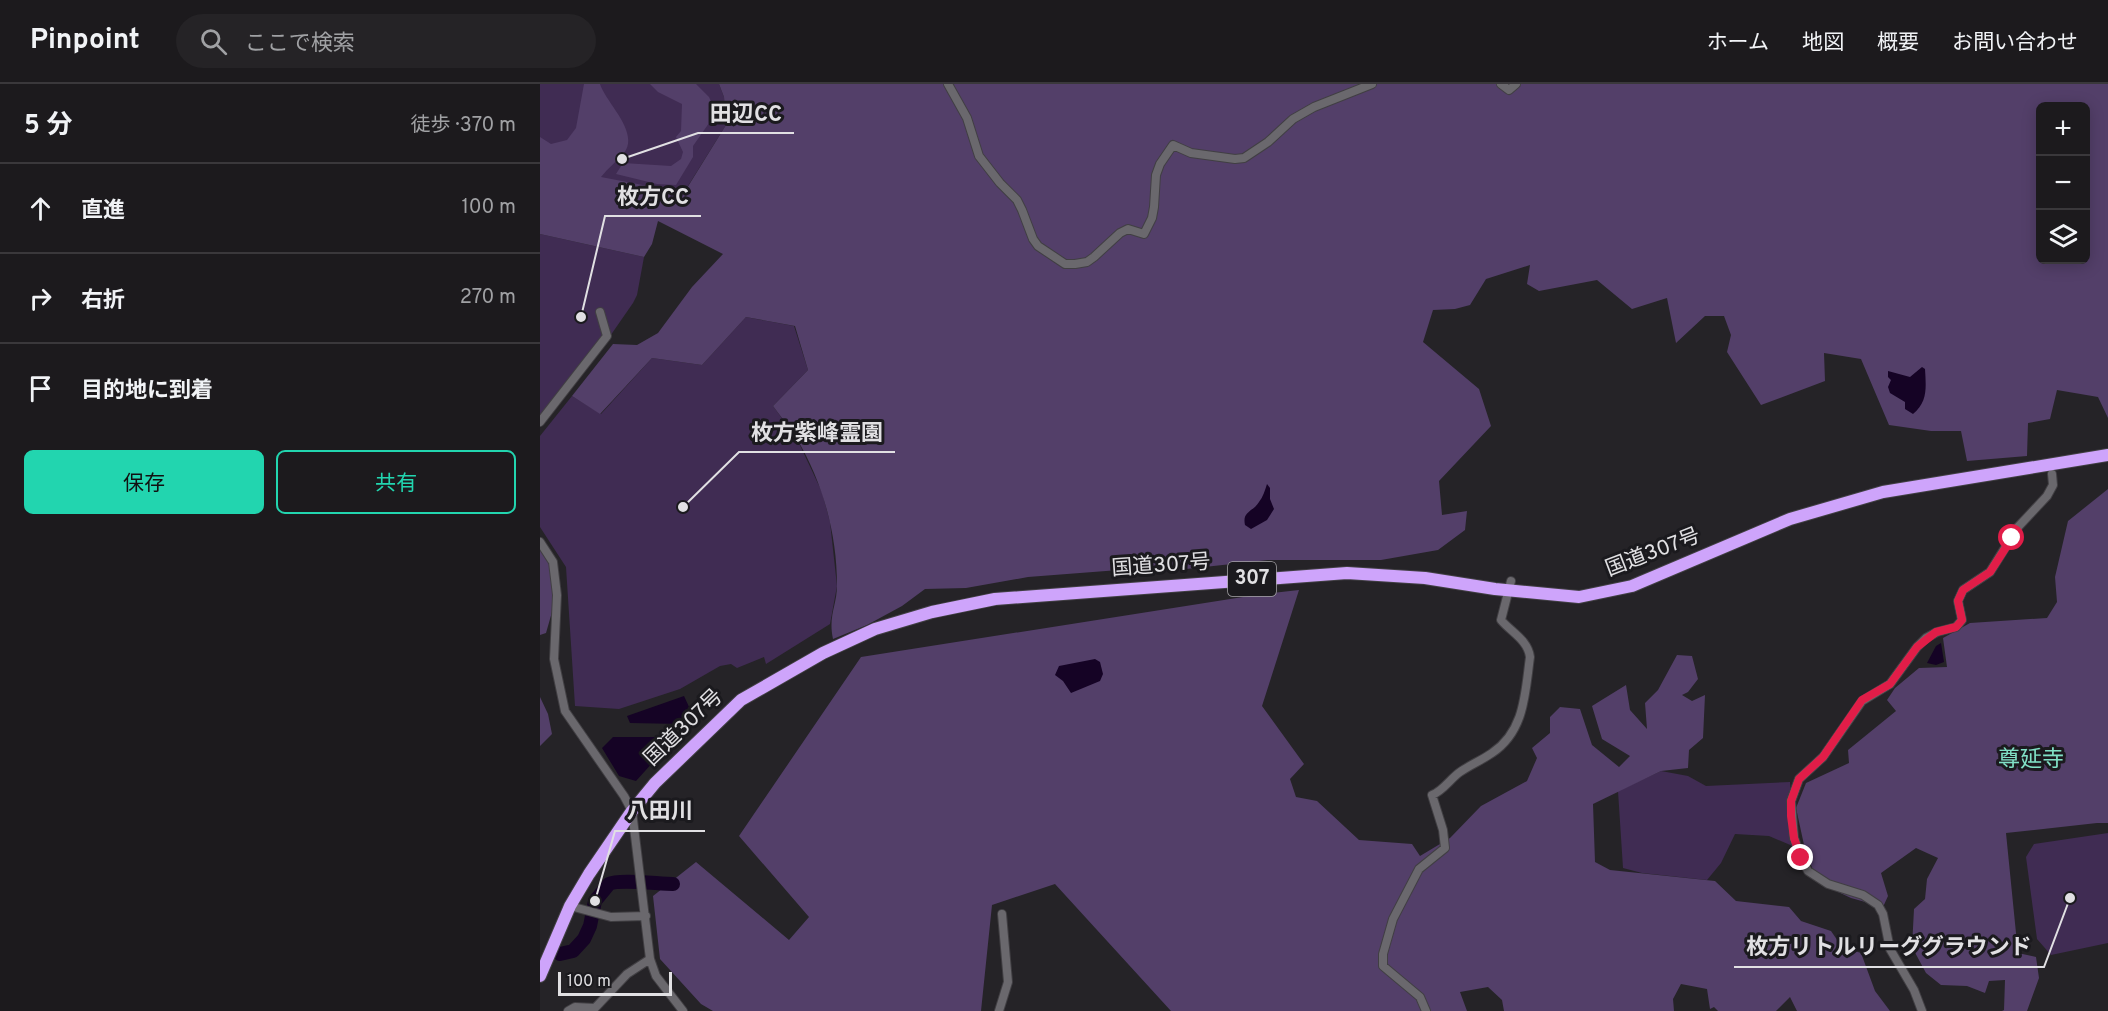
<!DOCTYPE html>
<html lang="ja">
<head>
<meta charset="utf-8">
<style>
	body { margin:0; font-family:Overpass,"Noto Sans JP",sans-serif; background:#252326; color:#f1f3f6 }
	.controls { position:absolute; right:18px; top:18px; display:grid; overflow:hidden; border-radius:9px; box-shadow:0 3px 15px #0003 }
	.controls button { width:54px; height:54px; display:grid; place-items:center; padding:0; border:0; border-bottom:2px solid #3a383b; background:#1c1a1d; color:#f1f3f6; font:30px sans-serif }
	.scale { position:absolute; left:18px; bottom:15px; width:114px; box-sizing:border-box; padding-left:6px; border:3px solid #e1e0e3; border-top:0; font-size:16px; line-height:21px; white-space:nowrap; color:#e1e0e3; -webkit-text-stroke:4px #1b1a1e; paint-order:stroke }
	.stop { position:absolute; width:18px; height:18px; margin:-14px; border:4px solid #e11d48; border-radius:50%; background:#fff }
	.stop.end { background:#e11d48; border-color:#fff; box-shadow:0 2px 6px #0008 }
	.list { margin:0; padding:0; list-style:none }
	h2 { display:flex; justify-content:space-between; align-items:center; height:78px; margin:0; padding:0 24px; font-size:26px }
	h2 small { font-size:20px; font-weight:400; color:#a0a1a4 }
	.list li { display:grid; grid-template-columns:39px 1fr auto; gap:18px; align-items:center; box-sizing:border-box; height:90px; padding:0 24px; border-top:2px solid #3a383b }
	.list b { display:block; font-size:22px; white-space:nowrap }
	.list em { font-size:20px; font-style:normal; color:#a0a1a4 }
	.actions { display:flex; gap:12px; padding:18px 24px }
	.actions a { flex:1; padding:14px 0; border:2px solid #22d5af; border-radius:9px; text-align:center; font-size:21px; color:#22d5af }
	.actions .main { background:#22d5af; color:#111 }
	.icon { flex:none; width:33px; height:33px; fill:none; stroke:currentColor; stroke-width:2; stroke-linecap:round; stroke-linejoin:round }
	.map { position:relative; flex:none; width:1568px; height:927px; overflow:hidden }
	header { display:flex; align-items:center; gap:36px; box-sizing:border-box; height:84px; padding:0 30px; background:#1c1a1d; border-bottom:2px solid #3a383b }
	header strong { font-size:28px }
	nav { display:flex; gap:33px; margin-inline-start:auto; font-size:21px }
	.search { width:420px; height:54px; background:#252326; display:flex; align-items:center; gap:15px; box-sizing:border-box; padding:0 21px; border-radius:33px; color:#a0a1a4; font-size:22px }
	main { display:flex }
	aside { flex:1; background:#1c1a1d }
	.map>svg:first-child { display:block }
	.green { fill:#402c53 }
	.forest { fill:#533f69; fill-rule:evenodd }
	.water { fill:#150325 }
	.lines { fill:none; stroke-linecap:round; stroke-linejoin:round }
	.river { stroke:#150325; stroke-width:14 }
	.minor-casing { stroke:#413f43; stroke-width:10 }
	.highway-casing { stroke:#413f43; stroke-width:14 }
	.minor { stroke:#6a686d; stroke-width:8 }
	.highway { stroke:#cea4fb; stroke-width:12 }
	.route { stroke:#e11d48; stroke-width:8 }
	.labels { text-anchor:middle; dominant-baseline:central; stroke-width:6; stroke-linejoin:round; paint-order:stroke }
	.shield { fill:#1b1a1e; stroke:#a6a5a8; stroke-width:1.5 }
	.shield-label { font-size:20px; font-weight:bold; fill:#e1e0e3 }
	.street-label { font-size:21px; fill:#e1e0e3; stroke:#1b1a1e }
	.neighbourhood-label { font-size:22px; fill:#81e1c6; stroke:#1b1a1e }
	.leader { fill:none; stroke:#e1e0e3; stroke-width:2 }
	.callout-dot { fill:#e1e0e3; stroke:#1b1a1e; stroke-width:2 }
	.callout-label { font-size:22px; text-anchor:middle; font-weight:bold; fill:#e1e0e3; stroke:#1b1a1e; stroke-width:6; stroke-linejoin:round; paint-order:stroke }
</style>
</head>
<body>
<header>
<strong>Pinpoint</strong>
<div class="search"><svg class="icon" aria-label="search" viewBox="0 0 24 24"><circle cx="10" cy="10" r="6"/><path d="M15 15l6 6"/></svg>ここで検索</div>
<nav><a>ホーム</a><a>地図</a><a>概要</a><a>お問い合わせ</a></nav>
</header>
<main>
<aside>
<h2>5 分<small>徒歩 · 370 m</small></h2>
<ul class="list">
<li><svg class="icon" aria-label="ahead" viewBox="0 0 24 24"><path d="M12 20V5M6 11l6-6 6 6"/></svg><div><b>直進</b></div><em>100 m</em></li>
<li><svg class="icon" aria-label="right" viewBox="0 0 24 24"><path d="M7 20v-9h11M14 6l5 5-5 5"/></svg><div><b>右折</b></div><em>270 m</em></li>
<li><svg class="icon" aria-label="arrive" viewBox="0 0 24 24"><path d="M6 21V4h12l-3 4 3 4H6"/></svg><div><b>目的地に到着</b></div></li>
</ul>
<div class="actions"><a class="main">保存</a><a>共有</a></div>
</aside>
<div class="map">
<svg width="1568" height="927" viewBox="0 0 1568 927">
	<rect width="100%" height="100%" fill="#252327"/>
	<path class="green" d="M0,0h179l5,13 2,28 -48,77 -138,-8z
		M0,150l104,23 -7,38 -4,8 -43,62 -31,27 -19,24z
		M206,233l48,9 14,44 -35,36 24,33 25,53 8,30 7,64 -7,38 -64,40 -2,-7 -27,11 -6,-4 -11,2 -40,23 -61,20 -44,-3 -9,-139 -26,-40v-91l32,-40 29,18 51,-56 50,7z
		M1121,687l27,5 18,10 84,-4 5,65 -26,-11 -34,-2 -14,29 -14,17 -65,-7 -19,-5 -5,-77z
		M1568,749v110l-57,12 -14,-16 -11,-82 8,-13z"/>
	<path class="forest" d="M44,0h16c6,19 40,48 24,69 -7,8 -16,15 -23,24l73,14 -6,11 11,-1 47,-76 -2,-28 -5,-13h1389v334l-10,-21 -41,-7 -7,29 -22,4 -1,33 -60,5 -6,-30h-30l-42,-6 -28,-66 -37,-6 1,28 -64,24 -34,-53 4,-17 -7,-19h-19l-29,27 -9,-45 -35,11 -35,-29 -58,11 -12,-7 3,-19 -44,14 -16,26 -15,4 -22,1 -10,32 56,47 12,37 -52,55 3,34 25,-4 -2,19 -27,20 -57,10h-113l-100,11 -49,-1 -91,7 -62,11 -41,1 -23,17 -35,19 -34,14c-5,-24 4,-33 4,-54 0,-51 -14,-102 -40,-146 -7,-11 -16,-22 -24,-33l35,-36 -13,-44 -49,-9 -44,48 -50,-7 -52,56 -28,-18 41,-52 24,1 21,-12 34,-46 31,-33 -65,-33 -6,23 -8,13 -104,-23v-97l11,7 16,-4 9,-12zM1500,22h46v154h-46z
		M110,0h46l13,13 7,16 -23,33v11l-17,28 -19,-1 -41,-10 7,-11 48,3 10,-7 2,-7 -7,-15 5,-6 1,-27 -24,-12z
		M1568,405v334h-11l-91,10 12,120 18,4 3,21 -12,33h-25l2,-1 1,-30 -16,1 -4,12 -18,-7 -26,-1 -15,-12 -14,-26 2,-38 11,-10 2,-20 11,-21 -22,-10 -35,25 7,23 -5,11 -32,-9 -32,-15 -13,-29 -10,-46 10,-25 43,-20 -1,-13 48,-39 -9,-11 8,-12 24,-20 28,-1 -4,-29 27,-15 77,-5 10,-16 -2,-25 13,-56z
		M0,464l13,23 -1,41 -6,21 -6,2z
		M759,506l-37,116 42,58 -14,15 6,18 21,4 42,39 53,4 8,12 30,-18 31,-32 46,-25 10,-23 -5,-10 18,-15v-16l10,-10 20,2 12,36 27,22 11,-11 -28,-17 -10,-33 34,-21 4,25 17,19 -2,-26 13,-13 19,-35 15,1 6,23 -10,13 -6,3 10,6 13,-6 -2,43 -14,12 -1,18 -27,3 -68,33 2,58 15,8 105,11 21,20 53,6 12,14 30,10 11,16 19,6 14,38 15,20h-93l-7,-14 -14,14h-58l-4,-4 -4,2 -3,-20 -26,-5 -8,15 1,12h-170l-2,-11 -14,-13 -28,5 7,19h-296l-116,-127 -63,21 -11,106h-268l-12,-7 -41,-45 -7,-63 43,-34 93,78 20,-23 -70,-81 122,-179 401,-63z
		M0,613l8,17 4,20 -12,12z"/>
	<path class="water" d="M1382,283l3,2c1,18 3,33 -12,45l-8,-5v-7l-15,-9 -2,-6 3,-7 -3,-3v-6l22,6z
		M727,400l3,4v11l4,10 -7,11 -16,9 -6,-4c-3,-14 8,-13 14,-23 4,-5 6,-12 8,-18z
		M1401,559l3,19 -8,3 -9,-2 9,-17z
		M555,575l5,3 3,12 -3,7 -29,12 -8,-12 -8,-6 4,-9z
		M144,612l6,13 -9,15 -51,-1 -3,-7z
		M73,653h47l4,13 -28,31 -17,-5 -17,-28z"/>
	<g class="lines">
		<path class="river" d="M20,870l13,-3 11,-12 6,-13 5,-25 14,-17c10,-5 50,0 64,0"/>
		<defs>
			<path id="minor" d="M408,0l19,34 12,38 21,27 17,17 5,10 11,29 5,7 27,18h10l12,-2 7,-5 26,-24 8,-4 16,5 8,-16 2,-11 2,-32 4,-11 13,-19 18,8 44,6 9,-1 24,-16 25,-23 21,-12 58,-23
				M961,0l8,6 7,-6
				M0,338l67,-86 -7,-24
				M0,458l13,20 4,33 -3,64 11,52 59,85 8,15 18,148 6,17 27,35
				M30,822l41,11 35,-1
				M28,927l7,-4 20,1 32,-34 23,-15
				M459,927l9,-29 -6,-68
				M886,927l-6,-14 -37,-31v-12l10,-35 26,-50 26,-21 -2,-18 -11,-35c11,-4 18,-16 28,-23 10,-7 22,-12 32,-19 33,-22 33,-60 38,-96 -2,-17 -19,-25 -29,-37l10,-39
				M1382,927l-8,-21 -24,-41 -7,-35 -5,-9 -15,-10 -35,-11 -20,-13 -7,-13 -7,-20 -3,-37 8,-22 24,-22 39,-56 28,-17 27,-37 9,-9 11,-6 19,-5 6,-7 -4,-19 5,-11 27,-18 28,-45 29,-31 6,-11 -1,-11"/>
			<path id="highway" d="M0,892l30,-70 19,-32 43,-63 23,-28 86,-83 82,-47 52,-24 57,-17 63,-13 352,-26 78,5 70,11 84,8 53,-11 158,-67 93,-27 225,-37"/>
		</defs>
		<use href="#minor" class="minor-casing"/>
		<use href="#highway" class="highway-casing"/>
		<use href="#minor" class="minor"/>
		<use href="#highway" class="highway"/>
	</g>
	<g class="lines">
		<path class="route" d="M1261,774l-7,-20 -3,-22v-15l8,-22 24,-22 39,-57 28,-16 27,-37 19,-15 20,-5 6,-7 -4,-19 5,-11 27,-18 22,-34"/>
	</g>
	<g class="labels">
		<rect class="shield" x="688" y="478" width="48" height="34" rx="4.5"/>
		<g class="shield-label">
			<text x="712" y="495">307</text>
		</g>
		<g class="street-label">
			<text transform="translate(1113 469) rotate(-21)">国道307号</text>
			<text transform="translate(621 482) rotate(-4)">国道307号</text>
			<text transform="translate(144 644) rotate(-44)">国道307号</text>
		</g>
		<g class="neighbourhood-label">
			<text x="1491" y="676">尊延寺</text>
		</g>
	</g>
	<path class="leader" d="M82 75L158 49H254M41 233L65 132H161M143 423L199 368H355M55 817L75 747H165M1530 814L1504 883H1194"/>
	<g class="callout-dot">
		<circle cx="82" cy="75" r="6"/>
		<circle cx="41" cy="233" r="6"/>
		<circle cx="143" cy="423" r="6"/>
		<circle cx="55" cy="817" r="6"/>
		<circle cx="1530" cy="814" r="6"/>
	</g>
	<g class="callout-label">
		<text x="206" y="37">田辺CC</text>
		<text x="113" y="120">枚方CC</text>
		<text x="277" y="356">枚方紫峰霊園</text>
		<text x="120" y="734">八田川</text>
		<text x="1349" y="870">枚方リトルリーググラウンド</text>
	</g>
</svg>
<div class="controls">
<button>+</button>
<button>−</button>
<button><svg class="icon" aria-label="layers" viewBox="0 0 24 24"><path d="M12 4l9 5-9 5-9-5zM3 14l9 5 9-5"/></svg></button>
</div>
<div class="scale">100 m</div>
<div class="stop" style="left:1472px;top:454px"></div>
<div class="stop end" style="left:1261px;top:774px"></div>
</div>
</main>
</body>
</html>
